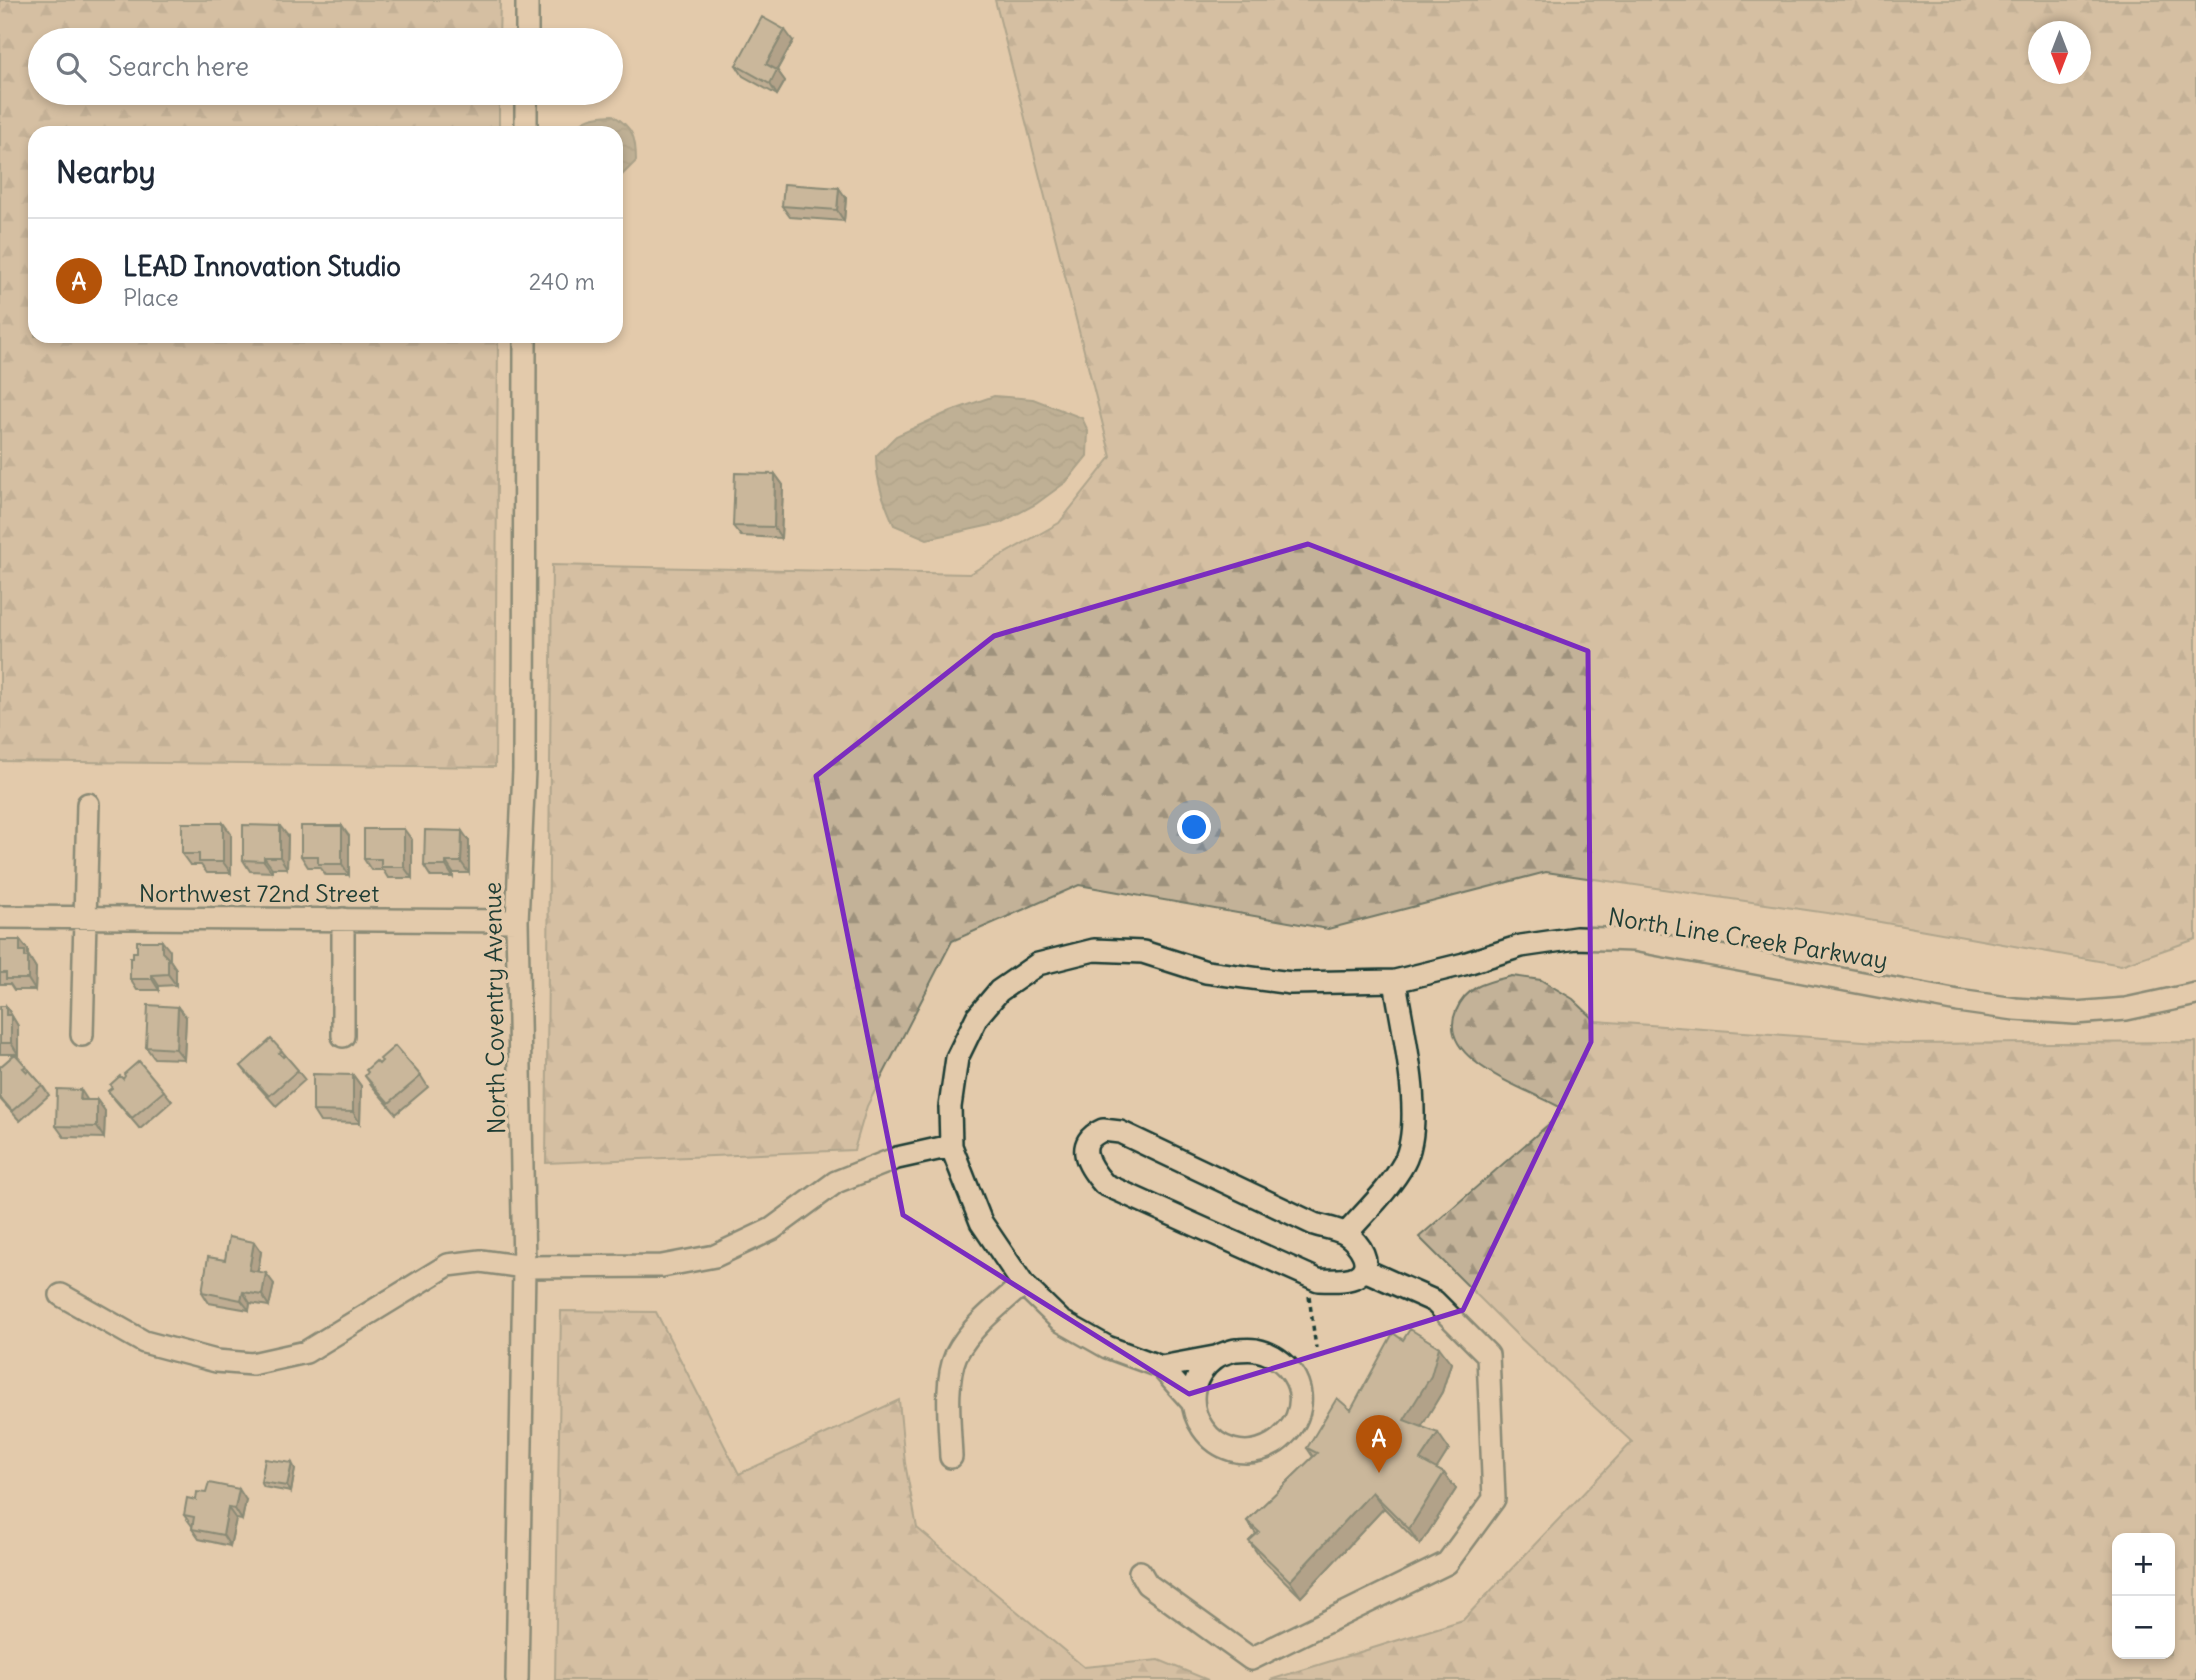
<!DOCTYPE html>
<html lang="en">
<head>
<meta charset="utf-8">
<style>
	body { margin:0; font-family:Delius,sans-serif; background:#f6f6f7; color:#1f2937 }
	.controls { position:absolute; right:21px; bottom:21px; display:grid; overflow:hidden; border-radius:14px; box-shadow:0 4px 10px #0003 }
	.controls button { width:63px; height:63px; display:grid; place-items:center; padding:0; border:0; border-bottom:2px solid #e0e1e3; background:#fff; color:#1f2937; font:35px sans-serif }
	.compass { position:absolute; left:2028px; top:21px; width:63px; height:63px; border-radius:50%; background:#fff; box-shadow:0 4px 10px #0003; rotate:180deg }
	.you { position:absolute; left:1195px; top:828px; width:24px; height:24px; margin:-18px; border:5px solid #fff; border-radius:50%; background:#1a73e8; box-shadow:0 0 0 10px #1a73e833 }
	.badge { display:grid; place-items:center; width:46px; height:46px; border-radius:50%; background:#b45309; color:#fff; font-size:23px; font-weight:700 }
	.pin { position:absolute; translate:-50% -58px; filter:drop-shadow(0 2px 4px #0008) }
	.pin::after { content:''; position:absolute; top:37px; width:24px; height:21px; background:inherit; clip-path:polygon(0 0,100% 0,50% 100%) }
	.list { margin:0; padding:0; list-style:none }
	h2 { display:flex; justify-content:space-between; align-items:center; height:91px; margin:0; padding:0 28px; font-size:30px }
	h2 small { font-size:23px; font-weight:400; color:#747a83 }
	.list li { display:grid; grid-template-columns:46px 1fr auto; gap:21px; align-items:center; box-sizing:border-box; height:126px; padding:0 28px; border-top:2px solid #e0e1e3 }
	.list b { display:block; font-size:26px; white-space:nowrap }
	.list p { margin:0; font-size:23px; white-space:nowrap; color:#747a83 }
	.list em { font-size:23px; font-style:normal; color:#747a83 }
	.icon { flex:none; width:38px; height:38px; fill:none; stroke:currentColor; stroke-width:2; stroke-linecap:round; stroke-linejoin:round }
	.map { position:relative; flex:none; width:2196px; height:1680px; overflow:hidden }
	.search { position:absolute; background:#fff; box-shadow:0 4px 10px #0003; left:28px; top:28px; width:595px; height:77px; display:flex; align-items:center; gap:18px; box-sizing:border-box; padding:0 24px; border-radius:38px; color:#747a83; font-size:26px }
	.panel { position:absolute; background:#fff; box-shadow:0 4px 10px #0003; left:28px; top:126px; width:595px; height:217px; border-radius:21px }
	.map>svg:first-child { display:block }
	.forest { fill:url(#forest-firs); stroke:#717866; stroke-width:2; fill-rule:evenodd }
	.water { fill:url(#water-waves); stroke:#656f5e; stroke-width:2 }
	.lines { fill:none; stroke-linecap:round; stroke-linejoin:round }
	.minor-casing { stroke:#1f3d34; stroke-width:26 }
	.path { stroke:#1f3d34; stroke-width:3.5; stroke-dasharray:5 5; stroke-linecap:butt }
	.minor { stroke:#e3caab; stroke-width:21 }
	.wall { fill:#928a75; stroke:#1f3d34; stroke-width:2 }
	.shaded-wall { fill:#77715f; stroke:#1f3d34; stroke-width:2 }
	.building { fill:#aaa188; stroke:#1f3d34; stroke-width:2 }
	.marked { fill:none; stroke:#7b2cbf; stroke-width:5; stroke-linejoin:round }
	.labels { text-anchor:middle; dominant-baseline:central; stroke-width:7; stroke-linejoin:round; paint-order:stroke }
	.street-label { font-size:24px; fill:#1f3d34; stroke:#e3caab }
</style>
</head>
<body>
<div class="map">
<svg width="2196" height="1680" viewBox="0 0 2196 1680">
	<defs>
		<pattern id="forest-firs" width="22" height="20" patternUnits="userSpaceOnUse" patternTransform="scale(1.75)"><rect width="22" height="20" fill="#c3b298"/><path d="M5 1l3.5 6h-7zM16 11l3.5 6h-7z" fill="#9e927d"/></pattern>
		<pattern id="water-waves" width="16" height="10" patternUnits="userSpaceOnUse" patternTransform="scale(1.75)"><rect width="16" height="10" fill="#93917a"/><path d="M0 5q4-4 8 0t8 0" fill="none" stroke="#777865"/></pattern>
	</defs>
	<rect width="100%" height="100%" fill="#e3caab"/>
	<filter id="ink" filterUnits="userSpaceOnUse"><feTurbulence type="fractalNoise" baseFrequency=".0143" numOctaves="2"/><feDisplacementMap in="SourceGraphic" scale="14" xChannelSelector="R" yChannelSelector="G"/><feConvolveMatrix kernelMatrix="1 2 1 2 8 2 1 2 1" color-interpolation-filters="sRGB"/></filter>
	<g filter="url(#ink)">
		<path class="forest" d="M0,0h500l-1,40h-459v53h459v40h-464v203h463l-3,431 -495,-6z
			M995,0h1201v939l-75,26 -280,-50 -295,-43 -218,57 -249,-44 -127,56 -85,165 -13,44 -308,13 6,-598 417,9 90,-51 52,-66zM2038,32h42v42h-42z
			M1512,976l29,4 32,19 23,22 308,23 292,-2v638h-926l193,-60 169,-178 -114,-106 -99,-99 146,-127c-32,-20 -131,-48 -109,-99 11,-26 31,-29 56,-35zM2117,1538h53v116h-53z
			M561,1311l95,1 83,162 160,-74 6,63 12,65 167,139 75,-7 49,20h-653z"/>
		<path class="water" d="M613,115c20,13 23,22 23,46l-20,20v-48h-44c10,-16 23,-17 41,-18z
			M994,396l39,3 49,19 6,13 -1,25 -21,26 -30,22 -36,19 -73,16 -33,-14c-10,-23 -18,-43 -18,-69l20,-20 55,-25z"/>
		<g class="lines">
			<defs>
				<path id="minor" d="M527,40v-40
					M526,133v-40
					M0,917l517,4
					M343,919v117
					M82,1035l6,-231
					M1103,1130l17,2 194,92c10,3 23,5 32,10 13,9 29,30 11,42 -10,6 -28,4 -39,4l-214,-96c-16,-18 -31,-41 -1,-54z
					M1346,1234c20,-23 43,-44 58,-71 22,-42 -2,-135 -9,-182
					M61,1295l83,47 72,19 36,3 54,-12 142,-87 33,-4 43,6 138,-1 53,-10 57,-27 64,-47 61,-24 54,-12
					M1235,1350c6,0 14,-1 21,0 31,6 53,36 41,67 -4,10 -15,22 -24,27 -56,33 -112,-46 -58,-86 5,-4 13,-6 20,-8z
					M1161,1367l54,-10
					M1193,1403l-32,-36 -54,-20 -46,-26 -38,-37 -42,-62 -30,-76 -1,-39 7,-49 20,-41 22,-26 39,-27 56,-14 49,2 63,20 85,11 104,-2 69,-17 57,-18 55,-8 58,2 324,61 57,8 60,4 51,-4 70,-15
					M951,1457c-1,-29 -7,-75 5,-102 14,-28 43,-50 67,-71
					M1140,1572l7,12 104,75 196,-96 47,-64 -6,-144 -54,-54 -63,-28
					M517,1680l7,-413 -7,-346 7,-151 1,-434"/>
			</defs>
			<use href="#minor" class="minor-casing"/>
			<path class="path" d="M1309,1296l7,52"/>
			<use href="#minor" class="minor"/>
		</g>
		<path class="wall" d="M793,41l-16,29 8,11 -8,14 -34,-19 -7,-11z
			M846,198l-2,23 -54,-4 -8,-11z
			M775,474l8,11 -2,53 -40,-2 -8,-10z
			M223,823l8,11v39h-24l-6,-8h-11l-8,-11z
			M288,836l-1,32h-15v4l-22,-1 -7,-11z
			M349,836v39h-23l-6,-8h-12l-7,-11z
			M412,840v38h-24l-5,-8h-12l-7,-11z
			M469,841v32h-16v4h-22l-7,-11z
			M0,940h20l8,10v5l8,13 -1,22h-21l-4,-6h-10z
			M170,951v9l6,9v16l-17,1v4h-22l-7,-11z
			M0,1006h6l12,20v28h-3l27,31 7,10 -29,26 -20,-22v-32l15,-13h-15z
			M186,1017l-2,42 -30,-1 -8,-11z
			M282,1051l23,29 -29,26 -27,-30 -8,-10z
			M379,1064l42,12 7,11 -32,27 -24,-28 -7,-10z
			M353,1075l8,11 -1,37 -40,-1 -7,-11z
			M123,1079l41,12 8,10 -32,28 -24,-28 -8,-10z
			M87,1100h10l8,11 -1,27 -40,-1 -8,-11z
			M261,1252l-3,20 16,12 -5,22 -19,-3 -1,7 -40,-7 -7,-11 23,-32z
			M1403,1340l48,23 -9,29 -21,34 28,23 -13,20 8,4 12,16 -36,56 -36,-37 -83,89 -41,-40 -11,-16 7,-7 -9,-13 66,-64 -6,-9 44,-38z
			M295,1469l-4,23 -27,-5 -3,-5z
			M246,1500l-4,20 -6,-1 -6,27 -31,-7 -7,-10v-3l-8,-11z"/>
		<path class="shaded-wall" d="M785,30l8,11 -19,34 -8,-11z
			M777,70l8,11 -8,14 -7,-11z
			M839,188l7,10 -2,23 -7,-11z
			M775,474l8,11 -2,53 -7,-11z
			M223,823l8,11v39l-8,-11z
			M280,826l8,10 -1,32 -7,-11z
			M342,826l7,10v39l-7,-11z
			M404,829l8,11v38l-8,-11z
			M462,831l7,10v32l-8,-11z
			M264,857l8,11v4l-8,-11z
			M446,862l7,11v4l-7,-11z
			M20,940l8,10v5l8,13 -1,22 -7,-11 -8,-28z
			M162,941l8,10v9l6,9v16l-8,-11 -6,-22z
			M152,975l7,11v4l-7,-11z
			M6,1006l12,20v28l-7,-11 -5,-28z
			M178,1007l8,10 -2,42 -8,-10z
			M353,1075l8,11 -1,37 -7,-11z
			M81,1090l7,11 -8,-1z
			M97,1100l8,11 -1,27 -7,-11z
			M254,1242l7,10 -5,29 -7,-11z
			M266,1273l8,11 -5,22 -7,-11z
			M243,1292l7,11 -1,7 -8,-10z
			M1439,1347l12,16 -9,29 -26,44 -12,-16z
			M1438,1433l11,16 -17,27 -12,-16z
			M292,1463l3,6 -4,23 -4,-6z
			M1444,1473l12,16 -36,56 -11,-16z
			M239,1489l7,11 -4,20 -7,-11z
			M1372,1492l12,16 -83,89 -11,-16z
			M228,1508l8,11 -6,27 -7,-11z"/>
		<path class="building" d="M762,17l23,13 -19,34 11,6 -7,14 -34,-19z
			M784,184l55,4 -2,22 -55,-4z
			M735,473l40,1 -1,53 -41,-1z
			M182,823h41v39h-24v-8h-17z
			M243,825l37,1v31h-16v4l-21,-1z
			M301,826h41v38h-24v-8h-17z
			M364,829h40v38h-23v-8h-17z
			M425,830l37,1 -1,31h-15v4h-22z
			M0,940h20v11h5v6h3v22h-22v-6h-6z
			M137,941h25v11l6,6v16l-16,1v4h-22v-21h3v-6h4z
			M148,1005l30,2 -2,42 -30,-2z
			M0,1006h6v9h5v28h-11z
			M271,1039l11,12 -3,2 4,4 2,-2 13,15 -29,26 -28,-30z
			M395,1046l26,30 -32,27 -24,-27 3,-4 -2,-2 10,-9 3,3 3,-3 -2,-2z
			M15,1054l11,12 -3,2 4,4 2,-2 13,15 -30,26 -12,-14v-30z
			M139,1061l25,30 -32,27 -24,-27 4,-3 -2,-3 10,-9 3,3 2,-3 -1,-2z
			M313,1074l40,1v37l-40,-1z
			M57,1089l24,1 -1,10h17v27l-41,-1z
			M229,1237l25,5 -5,28 17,3 -4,22 -19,-3 -2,8 -39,-8 6,-35 17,3z
			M1410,1329l29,18 -8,29 -27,44 34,13 -18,27 24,13 -35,56 -37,-37 -82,89 -41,-40 10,-9 -12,-11 70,-68 -10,-5 30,-50 14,12 42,-77 10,7z
			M265,1459l27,4 -5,23 -26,-4z
			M209,1483l30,6 -4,20 -7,-1 -5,27 -31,-6 2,-12 -10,-2 3,-17 9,2 1,-8 9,1z"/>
	</g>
	<path d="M0 0H2196V1680H0ZM1308,544l280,107 3,391 -128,268 -274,84 -286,-179 -87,-439 178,-140z" fill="#e3caab" fill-opacity=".55" fill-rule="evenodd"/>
	<path class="marked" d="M1308,544l280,107 3,391 -128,268 -274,84 -286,-179 -87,-439 178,-140z"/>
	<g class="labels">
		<g class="street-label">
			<text x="259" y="893">Northwest 72nd Street</text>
			<text transform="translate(1748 938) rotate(9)">North Line Creek Parkway</text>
			<text transform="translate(494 1008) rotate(-91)">North Coventry Avenue</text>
		</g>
	</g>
</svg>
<div class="controls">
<button>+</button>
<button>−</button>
</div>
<svg class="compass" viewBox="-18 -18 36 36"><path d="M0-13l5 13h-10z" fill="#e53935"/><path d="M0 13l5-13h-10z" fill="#747a83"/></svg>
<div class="you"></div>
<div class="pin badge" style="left:1379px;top:1473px">A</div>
<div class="search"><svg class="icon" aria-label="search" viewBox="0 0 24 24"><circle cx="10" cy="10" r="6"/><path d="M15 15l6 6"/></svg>Search here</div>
<section class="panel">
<h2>Nearby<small></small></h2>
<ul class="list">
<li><span class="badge">A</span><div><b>LEAD Innovation Studio</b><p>Place</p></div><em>240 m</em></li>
</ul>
</section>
</div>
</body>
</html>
